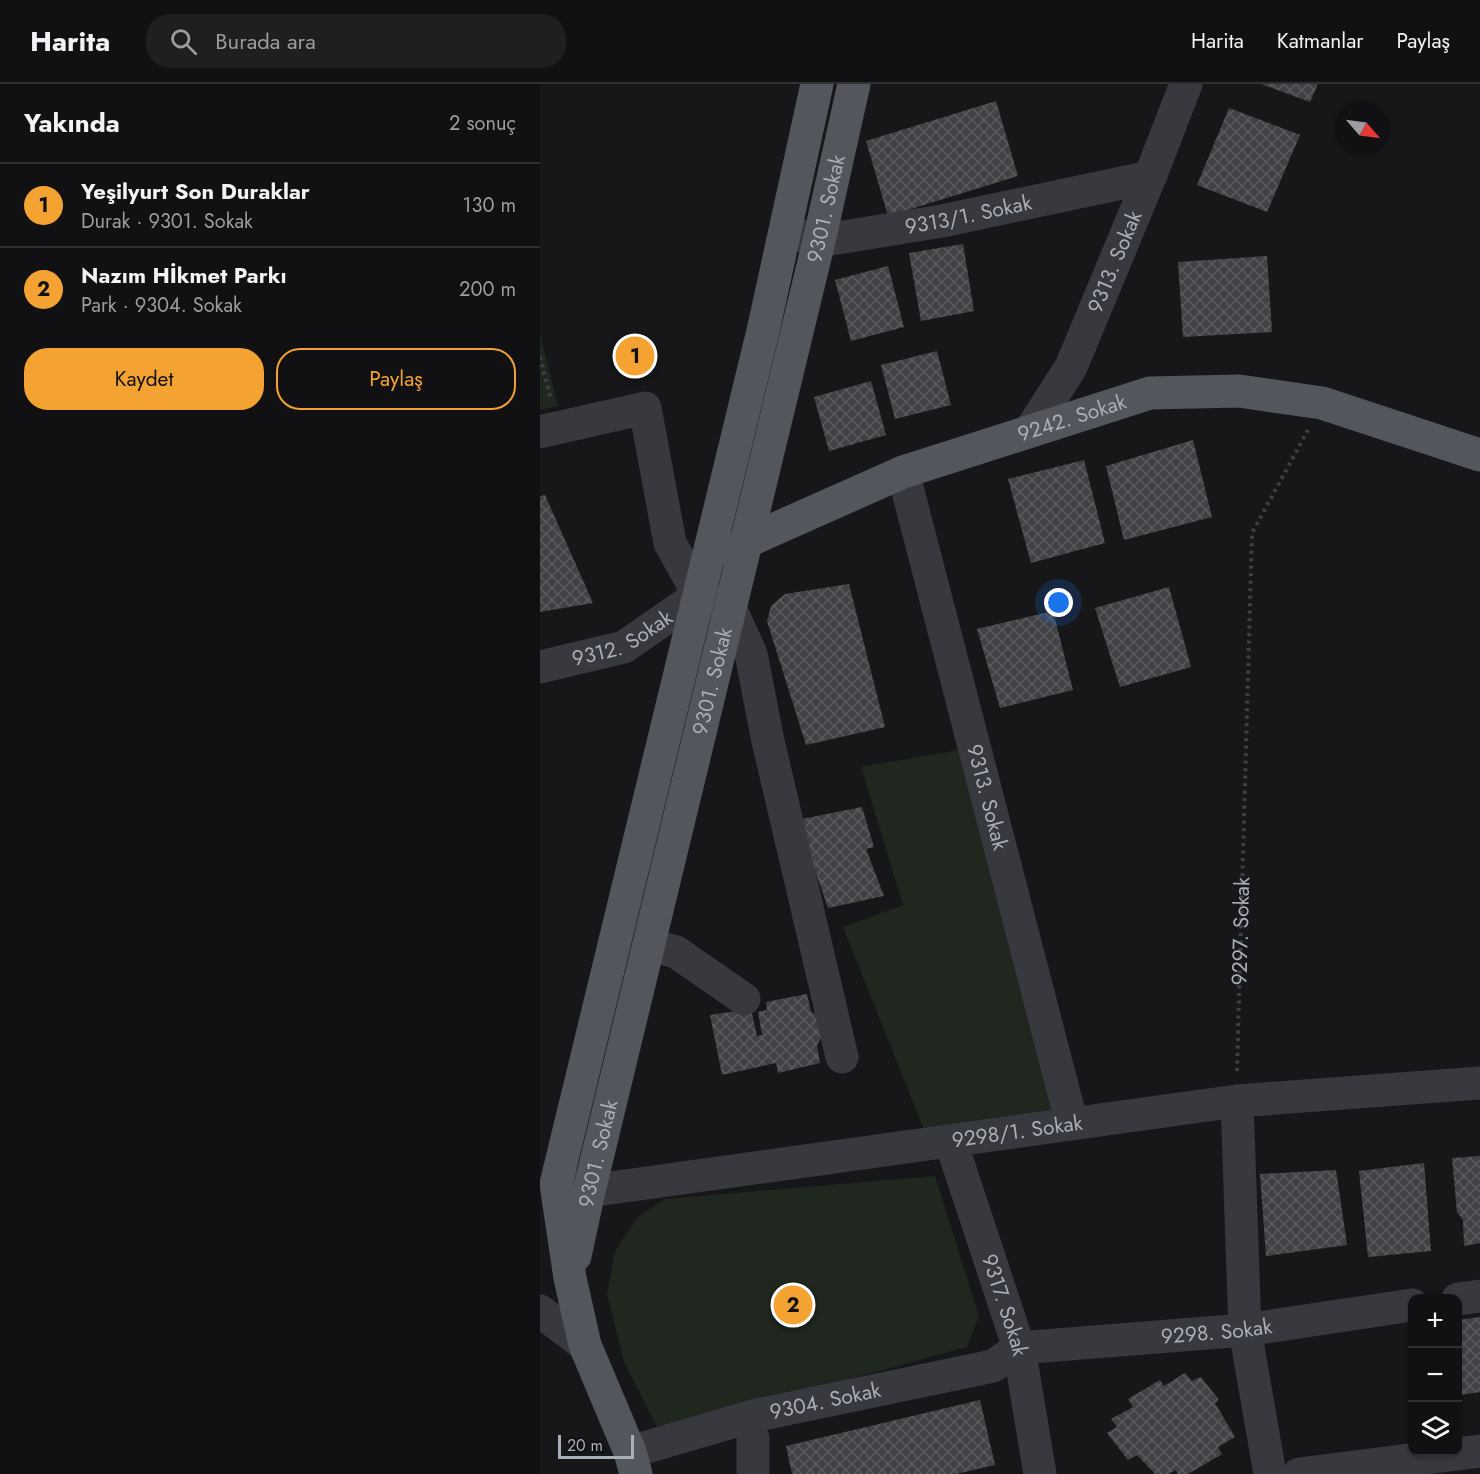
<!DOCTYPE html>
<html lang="tr">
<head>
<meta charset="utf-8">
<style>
	body { margin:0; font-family:Jost,sans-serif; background:#1e1f21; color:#f1f3f6 }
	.controls { position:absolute; right:18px; bottom:18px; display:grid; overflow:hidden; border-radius:12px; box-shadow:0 2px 4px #0004 }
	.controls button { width:54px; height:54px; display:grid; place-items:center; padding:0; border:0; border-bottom:2px solid #303133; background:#111113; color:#f1f3f6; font:30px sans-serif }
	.compass { position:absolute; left:796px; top:18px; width:54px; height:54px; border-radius:50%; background:#111113; box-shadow:0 2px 4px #0004; rotate:118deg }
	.scale { position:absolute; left:18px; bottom:15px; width:76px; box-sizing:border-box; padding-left:6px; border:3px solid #a9afb9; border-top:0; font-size:16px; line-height:21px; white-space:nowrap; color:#a9afb9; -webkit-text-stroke:4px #121214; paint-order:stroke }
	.you { position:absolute; left:519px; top:519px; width:21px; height:21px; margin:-15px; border:4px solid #fff; border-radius:50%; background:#1a73e8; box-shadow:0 0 0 9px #1a73e833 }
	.badge { display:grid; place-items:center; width:39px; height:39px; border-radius:50%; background:#f4a333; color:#111; font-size:20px; font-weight:700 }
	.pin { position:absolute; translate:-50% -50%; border:3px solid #fff; box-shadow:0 2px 6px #0006 }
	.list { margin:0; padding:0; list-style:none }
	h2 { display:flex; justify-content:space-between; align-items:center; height:78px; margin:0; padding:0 24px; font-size:26px }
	h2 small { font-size:20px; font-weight:400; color:#9c9da0 }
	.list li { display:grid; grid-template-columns:39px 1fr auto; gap:18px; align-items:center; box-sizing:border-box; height:84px; padding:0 24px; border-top:2px solid #303133 }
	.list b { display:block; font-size:22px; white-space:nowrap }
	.list p { margin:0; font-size:20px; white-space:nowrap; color:#9c9da0 }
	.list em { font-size:20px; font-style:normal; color:#9c9da0 }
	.actions { display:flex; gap:12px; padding:18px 24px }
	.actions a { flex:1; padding:14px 0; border:2px solid #f4a333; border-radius:24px; text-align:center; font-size:21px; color:#f4a333 }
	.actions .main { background:#f4a333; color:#111 }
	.icon { flex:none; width:33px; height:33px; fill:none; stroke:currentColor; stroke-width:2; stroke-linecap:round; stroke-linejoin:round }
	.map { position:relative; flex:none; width:940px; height:1390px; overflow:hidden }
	header { display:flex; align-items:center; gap:36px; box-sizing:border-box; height:84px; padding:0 30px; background:#111113; border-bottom:2px solid #303133 }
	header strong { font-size:28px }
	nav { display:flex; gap:33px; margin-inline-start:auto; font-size:21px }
	.search { width:420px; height:54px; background:#1e1f21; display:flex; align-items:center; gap:15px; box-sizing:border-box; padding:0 21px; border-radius:24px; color:#9c9da0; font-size:22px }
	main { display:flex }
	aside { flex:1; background:#111113 }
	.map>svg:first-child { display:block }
	.park { fill:#1f271f }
	.building { fill:url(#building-cross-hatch) }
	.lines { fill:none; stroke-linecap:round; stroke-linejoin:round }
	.path { stroke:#3e4045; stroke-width:4; stroke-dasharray:3 4.5; stroke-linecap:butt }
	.minor { stroke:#38393e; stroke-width:33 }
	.major { stroke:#54565d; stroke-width:33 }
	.labels { text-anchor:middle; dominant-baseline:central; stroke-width:6; stroke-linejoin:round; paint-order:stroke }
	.street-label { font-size:21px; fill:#a9afb9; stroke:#121214 }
</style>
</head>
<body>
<header>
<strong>Harita</strong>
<div class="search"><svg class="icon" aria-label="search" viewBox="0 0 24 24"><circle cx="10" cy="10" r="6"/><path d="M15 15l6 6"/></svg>Burada ara</div>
<nav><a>Harita</a><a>Katmanlar</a><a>Paylaş</a></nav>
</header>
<main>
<aside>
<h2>Yakında<small>2 sonuç</small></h2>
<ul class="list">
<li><span class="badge">1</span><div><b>Yeşilyurt Son Duraklar</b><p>Durak · 9301. Sokak</p></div><em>130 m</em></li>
<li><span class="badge">2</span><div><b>Nazım Hİkmet Parkı</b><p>Park · 9304. Sokak</p></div><em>200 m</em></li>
</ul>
<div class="actions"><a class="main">Kaydet</a><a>Paylaş</a></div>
</aside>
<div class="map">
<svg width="940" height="1390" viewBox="0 0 940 1390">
	<defs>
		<pattern id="building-cross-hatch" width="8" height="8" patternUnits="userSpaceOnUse" patternTransform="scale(1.5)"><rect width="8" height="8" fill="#414246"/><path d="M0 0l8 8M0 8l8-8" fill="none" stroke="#5a5b5f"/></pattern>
	</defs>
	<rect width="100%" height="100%" fill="#171719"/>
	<path class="park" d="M0,249l18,73 -18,4z
		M419,666l93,361 -127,21 -82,-205 60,-22 -42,-138z
		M395,1092l44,140 -12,31 -308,84 -35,-69 -17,-68 8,-43 23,-34 27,-18z"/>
	<path class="building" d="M721,0h57l-8,18z
		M456,17l22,75 -130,40 -22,-75z
		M689,24l71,27 -33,77 -70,-27z
		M423,160l11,67 -53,10 -12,-68z
		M727,172l5,76 -89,5 -5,-75z
		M348,182l16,61 -53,14 -16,-61z
		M397,267l14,54 -56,14 -14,-54z
		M331,297l15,54 -57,16 -15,-54z
		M653,356l19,77 -88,23 -18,-74z
		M544,376l21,83 -74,20 -23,-84z
		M5,411l48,108 -53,9v-116z
		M309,500l36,143 -79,18 -39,-124 4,-15 14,-12z
		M629,503l22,80 -71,20 -25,-79z
		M513,527l20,79 -73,18 -23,-79z
		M322,723l12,40 -8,2 18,47 -56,12 -13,-38 -23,-49z
		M267,910l4,18 4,2 6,24 -4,7 3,18 -42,10 -2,-10 -54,12 -12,-60 41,-6 6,27 5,-1 -4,-23 9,-2 -1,-8z
		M940,1072v87l-16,3 -1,-26 -6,-8 -5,-54z
		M884,1079l7,88 -63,6 -9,-86z
		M796,1086l11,75 -81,11 -6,-82z
		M940,1233v75l-20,3 -2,-16v-59z
		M645,1289l7,8 9,-4 18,23 -4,3 20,34 -17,10 4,7 -34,20h-10l-3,-4 -6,4h-14l-18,-19 -9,5 -21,-27 10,-6 -6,-8 22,-12 -5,-8 32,-19 4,6z
		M440,1316l15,65 -39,9h-164l-6,-28z"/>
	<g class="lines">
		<g class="path">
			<path d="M0,273l11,43"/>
			<path id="s1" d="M697,987l15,-538 56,-103"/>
		</g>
		<g class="minor">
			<path id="s2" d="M246,147l33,10 123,-20 208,-44"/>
			<path id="s3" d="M490,347l41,-64 79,-190 36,-93"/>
			<path d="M0,348l105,-24 25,135 29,52 32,15 20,44 17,87 74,316"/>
			<path id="s4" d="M363,388l169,652"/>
			<path id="s5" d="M0,583l84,-20 75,-52"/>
			<path d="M109,861l27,7 68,47"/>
			<path d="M697,1017l8,229 25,144"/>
			<path id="s6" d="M411,1058l68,206 21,126"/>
			<path id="s7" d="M22,1101l27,6 648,-90 243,-18"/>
			<path d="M918,1215l22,-3"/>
			<path d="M0,1227l45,34"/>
			<path d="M213,1354v36"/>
			<path id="s8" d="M90,1368l123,-36 240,-50 26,-18 226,-18 167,-25"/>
			<path d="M759,1390l181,-23"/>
		</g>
		<g class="major">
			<path id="s9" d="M196,469l12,-12 155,-69 247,-79 89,-2 83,12 158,52"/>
			<path id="s10" d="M35,1172l14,-65 230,-950 35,-157"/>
			<path d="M96,1390l-6,-22 -45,-107 -15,-67 -14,-94 207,-853 54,-247"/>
		</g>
	</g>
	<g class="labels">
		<g class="street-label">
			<text stroke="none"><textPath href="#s10" startOffset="1077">9301. Sokak</textPath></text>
			<text stroke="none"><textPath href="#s2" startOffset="186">9313/1. Sokak</textPath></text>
			<text stroke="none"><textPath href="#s3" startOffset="190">9313. Sokak</textPath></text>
			<text stroke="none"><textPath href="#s9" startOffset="364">9242. Sokak</textPath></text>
			<text stroke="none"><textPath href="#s5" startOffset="88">9312. Sokak</textPath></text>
			<text stroke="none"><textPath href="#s10" startOffset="591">9301. Sokak</textPath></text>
			<text stroke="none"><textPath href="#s4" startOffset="336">9313. Sokak</textPath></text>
			<text stroke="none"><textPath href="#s1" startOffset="140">9297. Sokak</textPath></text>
			<text stroke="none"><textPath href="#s7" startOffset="460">9298/1. Sokak</textPath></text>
			<text stroke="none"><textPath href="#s10" startOffset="105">9301. Sokak</textPath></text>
			<text stroke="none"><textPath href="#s6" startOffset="172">9317. Sokak</textPath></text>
			<text stroke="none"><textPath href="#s8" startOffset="603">9298. Sokak</textPath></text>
			<text stroke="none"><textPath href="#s8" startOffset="202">9304. Sokak</textPath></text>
		</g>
	</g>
</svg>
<div class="controls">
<button>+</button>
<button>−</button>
<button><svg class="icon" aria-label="layers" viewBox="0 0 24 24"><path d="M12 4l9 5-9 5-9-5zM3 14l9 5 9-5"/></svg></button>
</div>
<svg class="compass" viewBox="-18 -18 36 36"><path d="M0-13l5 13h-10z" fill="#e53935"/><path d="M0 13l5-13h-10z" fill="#9c9da0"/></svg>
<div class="scale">20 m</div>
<div class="you"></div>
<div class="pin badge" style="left:95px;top:272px">1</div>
<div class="pin badge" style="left:253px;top:1221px">2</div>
</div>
</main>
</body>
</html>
